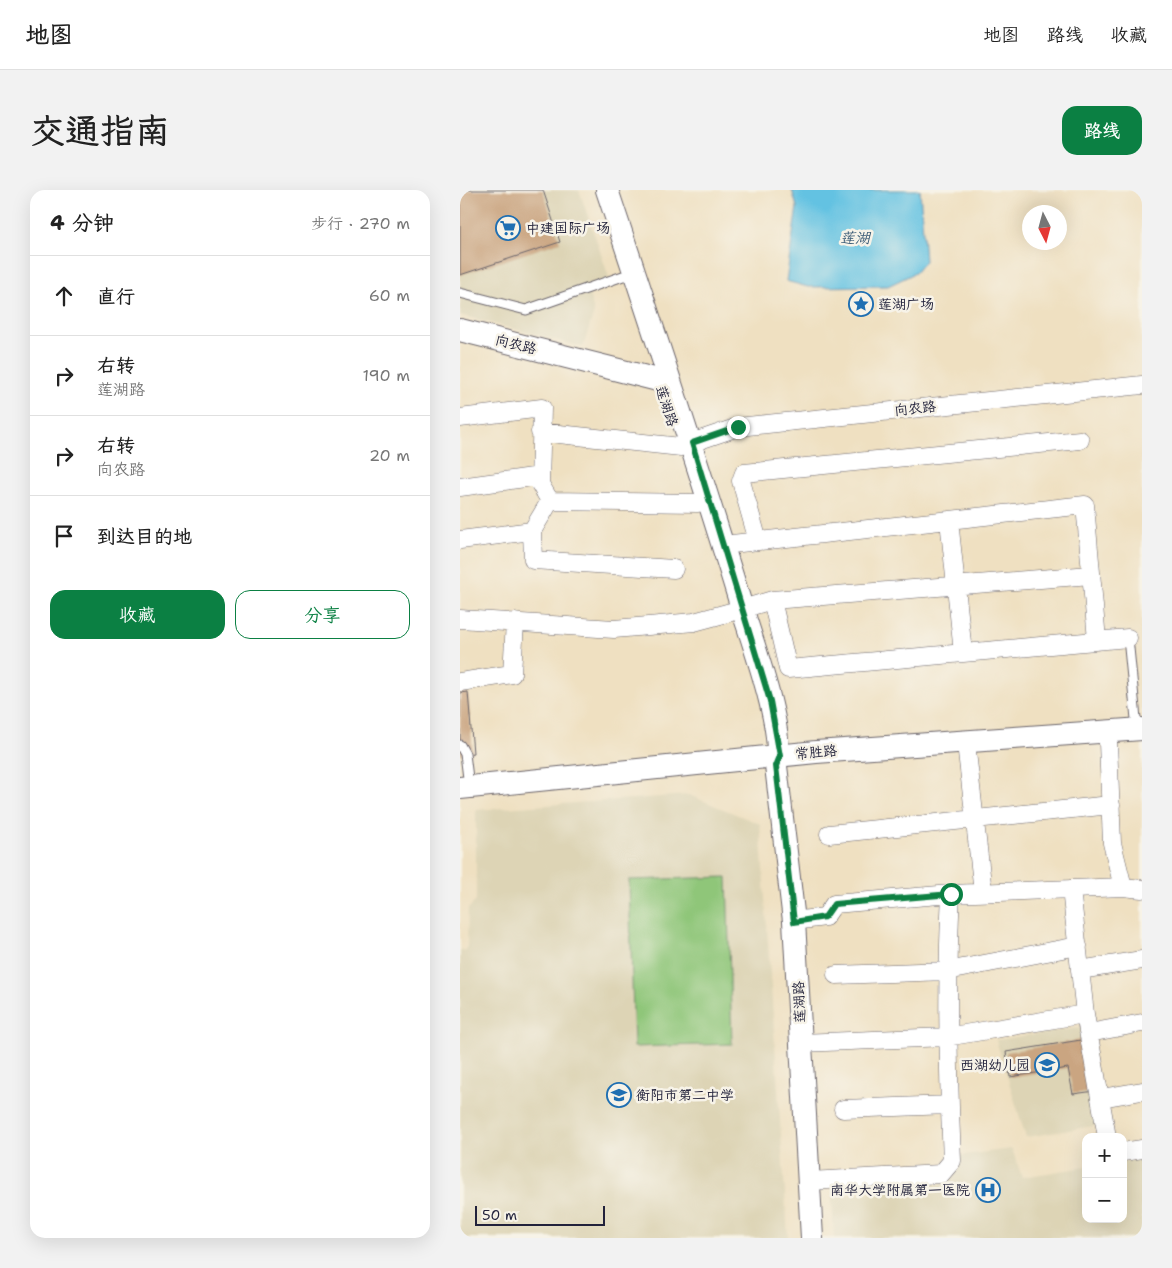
<!DOCTYPE html>
<html lang="zh">
<head>
<meta charset="utf-8">
<style>
	body { margin:0; font-family:"Shantell Sans","LXGW WenKai TC",sans-serif; background:#f2f2f2; color:#222 }
	.controls { position:absolute; right:15px; bottom:15px; display:grid; overflow:hidden; border-radius:10px; box-shadow:0 5px 20px #0002 }
	.controls button { width:45px; height:45px; display:grid; place-items:center; padding:0; border:0; border-bottom:1px solid #e0e0e0; background:#fff; color:#222; font:25px sans-serif }
	.compass { position:absolute; left:562px; top:15px; width:45px; height:45px; border-radius:50%; background:#fff; box-shadow:0 5px 20px #0002; rotate:174deg }
	.scale { position:absolute; left:15px; bottom:12px; width:130px; box-sizing:border-box; padding-left:5px; border:2px solid #22223b; border-top:0; font-size:14px; line-height:18px; white-space:nowrap; color:#22223b; -webkit-text-stroke:4px #f7f3e8; paint-order:stroke }
	.stop { position:absolute; width:15px; height:15px; margin:-11px; border:4px solid #0b8043; border-radius:50%; background:#fff }
	.stop.end { background:#0b8043; border-color:#fff; box-shadow:0 1px 5px #0008 }
	.list { margin:0; padding:0; list-style:none }
	h2 { display:flex; justify-content:space-between; align-items:center; height:65px; margin:0; padding:0 20px; font-size:21px }
	h2 small { font-size:16px; font-weight:400; color:#767676 }
	.list li { display:grid; grid-template-columns:32px 1fr auto; gap:15px; align-items:center; box-sizing:border-box; height:80px; padding:0 20px; border-top:1px solid #e0e0e0 }
	.list b { display:block; font-size:19px; white-space:nowrap }
	.list p { margin:0; font-size:16px; white-space:nowrap; color:#767676 }
	.list em { font-size:16px; font-style:normal; color:#767676 }
	.actions { display:flex; gap:10px; padding:15px 20px }
	.actions a { flex:1; padding:11px 0; border:1px solid #0b8043; border-radius:15px; text-align:center; font-size:18px; color:#0b8043 }
	.actions .main { background:#0b8043; color:#fff }
	.icon { flex:none; width:28px; height:28px; fill:none; stroke:currentColor; stroke-width:2; stroke-linecap:round; stroke-linejoin:round }
	.map { position:relative; flex:none; width:682px; height:1048px; overflow:hidden; border-radius:15px }
	header { display:flex; align-items:center; gap:30px; box-sizing:border-box; height:70px; padding:0 25px; background:#fff; border-bottom:1px solid #e0e0e0 }
	header strong { font-size:24px }
	nav { display:flex; gap:28px; margin-inline-start:auto; font-size:18px }
	.intro { display:flex; align-items:center; justify-content:space-between; box-sizing:border-box; height:120px; padding:0 30px }
	h1 { margin:0; font-size:35px }
	.button { padding:12px 22px; border-radius:15px; background:#0b8043; color:#fff; font-size:18px; font-weight:700 }
	main { display:flex; gap:30px; padding:0 30px }
	aside { flex:1; background:#fff; border-radius:15px; box-shadow:0 5px 20px #0002 }
	.map>svg:first-child { display:block }
	.built { fill:#ddd4b5 }
	.green { fill:#8fc679; stroke:#58745a }
	.water { fill:#64c2e2; stroke:#43728e }
	.building { fill:#caa581 }
	.lines { fill:none; stroke-linecap:round; stroke-linejoin:round }
	.service-casing { stroke:#6a646a; stroke-width:11 }
	.minor-casing { stroke:#6a646a; stroke-width:19 }
	.tertiary-casing { stroke:#6a646a; stroke-width:24 }
	.service { stroke:#fff; stroke-width:9 }
	.minor { stroke:#fff; stroke-width:18 }
	.tertiary { stroke:#fff; stroke-width:22 }
	.route { stroke:#0b8043; stroke-width:6 }
	.labels { text-anchor:middle; dominant-baseline:central; stroke-width:5; stroke-linejoin:round; paint-order:stroke }
	.poi-label { font-size:14px; fill:#22223b; stroke:#f7f3e8; text-anchor:start }
	.street-label { font-size:14px; fill:#22223b; stroke:#f7f3e8 }
	.water-label { font-size:15px; font-style:italic; fill:#395a75; stroke:#f7f3e8 }
</style>
</head>
<body>
<header>
<strong>地图</strong>
<nav><a>地图</a><a>路线</a><a>收藏</a></nav>
</header>
<div class="intro"><h1>交通指南</h1><a class="button">路线</a></div>
<main>
<aside>
<h2>4 分钟<small>步行 · 270 m</small></h2>
<ul class="list">
<li><svg class="icon" aria-label="ahead" viewBox="0 0 24 24"><path d="M12 20V5M6 11l6-6 6 6"/></svg><div><b>直行</b></div><em>60 m</em></li>
<li><svg class="icon" aria-label="right" viewBox="0 0 24 24"><path d="M7 20v-9h11M14 6l5 5-5 5"/></svg><div><b>右转</b><p>莲湖路</p></div><em>190 m</em></li>
<li><svg class="icon" aria-label="right" viewBox="0 0 24 24"><path d="M7 20v-9h11M14 6l5 5-5 5"/></svg><div><b>右转</b><p>向农路</p></div><em>20 m</em></li>
<li><svg class="icon" aria-label="arrive" viewBox="0 0 24 24"><path d="M6 21V4h12l-3 4 3 4H6"/></svg><div><b>到达目的地</b></div></li>
</ul>
<div class="actions"><a class="main">收藏</a><a>分享</a></div>
</aside>
<div class="map">
<svg width="682" height="1048" viewBox="0 0 682 1048">
	<rect width="100%" height="100%" fill="#f7f3e8"/>
	<filter id="ink" filterUnits="userSpaceOnUse"><feTurbulence type="fractalNoise" baseFrequency=".02" numOctaves="2"/><feDisplacementMap in="SourceGraphic" scale="10" xChannelSelector="R" yChannelSelector="G"/><feConvolveMatrix kernelMatrix="1 2 1 2 8 2 1 2 1" color-interpolation-filters="sRGB"/></filter>
	<filter id="wash" filterUnits="userSpaceOnUse"><feTurbulence type="fractalNoise" baseFrequency=".0096" numOctaves="4" result="noise"/><feDisplacementMap in="SourceGraphic" scale="20" xChannelSelector="R" yChannelSelector="G"/><feGaussianBlur stdDeviation="1.12" result="paint"/><feColorMatrix in="noise" values="0 0 0 0 0 0 0 0 0 0 0 0 0 0 0 0 0 1.4 0 .05"/><feComposite in="paint" operator="in"/></filter>
	<g filter="url(#wash)">
		<rect width="100%" height="100%" fill="#efe0c1"/>
		<path class="built" d="M0,0h119l33,96 -23,8 5,18 -11,35 -123,-32z
			M229,605l71,29 28,414h-328v-287l7,-1 1,-41 8,-8v-91z
			M624,837l16,98 -74,12 -30,-97z
			M552,959l10,28 64,-10v52h37v-58l19,-3v80h-308l-2,-41 115,-13 6,-6 3,-22z"/>
		<path class="green" d="M267,687l5,167 -98,3 -5,-167z"/>
		<path class="water" d="M332,0h128l5,71 -10,12 -27,13 -80,1 -22,-6 11,-74z"/>
		<g id="blocks">
			<path class="building" d="M0,0h83l17,52 -100,33z
				M8,502l5,61 -13,2v-62z
				M627,849l8,52 -22,3 -5,-26 -58,9 -4,-25z"/>
		</g>
	</g>
	<g filter="url(#ink)">
		<use href="#blocks" fill-opacity="0" stroke="#6a646a" stroke-width="1"/>
		<g class="lines">
			<defs>
				<path id="service" d="M0,103l66,17 97,-34
					M668,448l9,91
					M0,555l5,9 4,32"/>
				<path id="minor" d="M0,228l82,-10 -2,76 10,17 -18,30 1,29 141,9
					M80,242l141,15
					M231,253l47,-16 404,-42
					M0,297l80,-11
					M90,311l148,2
					M489,330l14,133
					M0,350l72,-9
					M298,351l-17,-60 3,-8 336,-33
					M263,355l362,-40 12,135
					M312,410l16,69 340,-31
					M282,419l30,-9 319,-25
					M0,429l154,10 80,-7 37,-10
					M0,492l52,-8 3,-52
					M648,552l4,101 11,44
					M507,562l16,140
					M369,644l282,-29
					M611,699l14,125 22,123
					M334,731l31,-4 9,-13 117,-10 172,-7 19,2
					M620,780l62,-10
					M376,785l111,-4 131,-25
					M629,843l53,-10
					M341,853l145,-6 139,-23
					M641,908l41,-7
					M383,919l106,-4
					M663,962l19,-3
					M349,991l132,-7 11,-13c-4,-91 -6,-176 -1,-267"/>
				<path id="tertiary" d="M147,0c46,138 92,276 134,415 11,36 45,128 35,161l18,155 18,317
					M0,140l198,50
					M0,598l356,-36 326,-23"/>
			</defs>
			<use href="#service" class="service-casing"/>
			<use href="#minor" class="minor-casing"/>
			<use href="#tertiary" class="tertiary-casing"/>
			<use href="#service" class="service"/>
			<use href="#minor" class="minor"/>
			<use href="#tertiary" class="tertiary"/>
		</g>
	</g>
	<g class="lines" filter="url(#ink)">
		<path class="route" d="M278,237l-46,16 78,258 10,55 -4,10 18,156 31,-5 9,-13 117,-10"/>
	</g>
	<defs>
		<symbol id="supermarket-ring" viewBox="-11 -11 22 22"><circle r="9.5" fill="#f7f3e8" stroke="#1f6fb2" stroke-width="1.5"/><path d="M-6-5.5h2.5l.6 2H6L4.5 2H-2.5L-4.4-4H-6ZM-1.5 3.2a1.3 1.3 0 1 0 .1 0ZM3 3.2a1.3 1.3 0 1 0 .1 0Z" fill="#1f6fb2"/></symbol>
		<symbol id="sight-ring" viewBox="-11 -11 22 22"><circle r="9.5" fill="#f7f3e8" stroke="#1f6fb2" stroke-width="1.5"/><path d="M0-6L1.8-2.2L6-1.7L2.9 1.2L3.7 5.4L0 3.3L-3.7 5.4L-2.9 1.2L-6-1.7L-1.8-2.2Z" fill="#1f6fb2"/></symbol>
		<symbol id="school-ring" viewBox="-11 -11 22 22"><circle r="9.5" fill="#f7f3e8" stroke="#1f6fb2" stroke-width="1.5"/><path d="M0-5L7-2L0 1L-7-2ZM-4 1L0 2.5L4 1V4Q0 6-4 4Z" fill="#1f6fb2"/></symbol>
		<symbol id="hospital-ring" viewBox="-11 -11 22 22"><circle r="9.5" fill="#f7f3e8" stroke="#1f6fb2" stroke-width="1.5"/><path d="M-5-5h3v3.5h4V-5h3V5h-3V1.5h-4V5h-3Z" fill="#1f6fb2"/></symbol>
	</defs>
	<g fill-rule="evenodd">
		<use href="#supermarket-ring" x="34" y="24" width="28" height="28"/>
		<use href="#sight-ring" x="387" y="100" width="28" height="28"/>
		<use href="#school-ring" x="573" y="861" width="28" height="28"/>
		<use href="#school-ring" x="145" y="891" width="28" height="28"/>
		<use href="#hospital-ring" x="514" y="986" width="28" height="28"/>
	</g>
	<g class="labels">
		<g class="poi-label">
			<text x="66" y="38">中建国际广场</text>
			<text x="418" y="114">莲湖广场</text>
			<text x="570" y="875" text-anchor="end">西湖幼儿园</text>
			<text x="176" y="905">衡阳市第二中学</text>
			<text x="510" y="1000" text-anchor="end">南华大学附属第一医院</text>
		</g>
		<g class="street-label">
			<text transform="translate(56 154) rotate(14)">向农路</text>
			<text transform="translate(207 216) rotate(72)">莲湖路</text>
			<text transform="translate(455 218) rotate(-6)">向农路</text>
			<text transform="translate(356 562) rotate(-5)">常胜路</text>
			<text transform="translate(339 812) rotate(-93)">莲湖路</text>
		</g>
		<g class="water-label">
			<text x="395" y="48">莲湖</text>
		</g>
	</g>
</svg>
<div class="controls">
<button>+</button>
<button>−</button>
</div>
<svg class="compass" viewBox="-18 -18 36 36"><path d="M0-13l5 13h-10z" fill="#e53935"/><path d="M0 13l5-13h-10z" fill="#767676"/></svg>
<div class="scale">50 m</div>
<div class="stop" style="left:491px;top:704px"></div>
<div class="stop end" style="left:278px;top:237px"></div>
</div>
</main>
</body>
</html>
